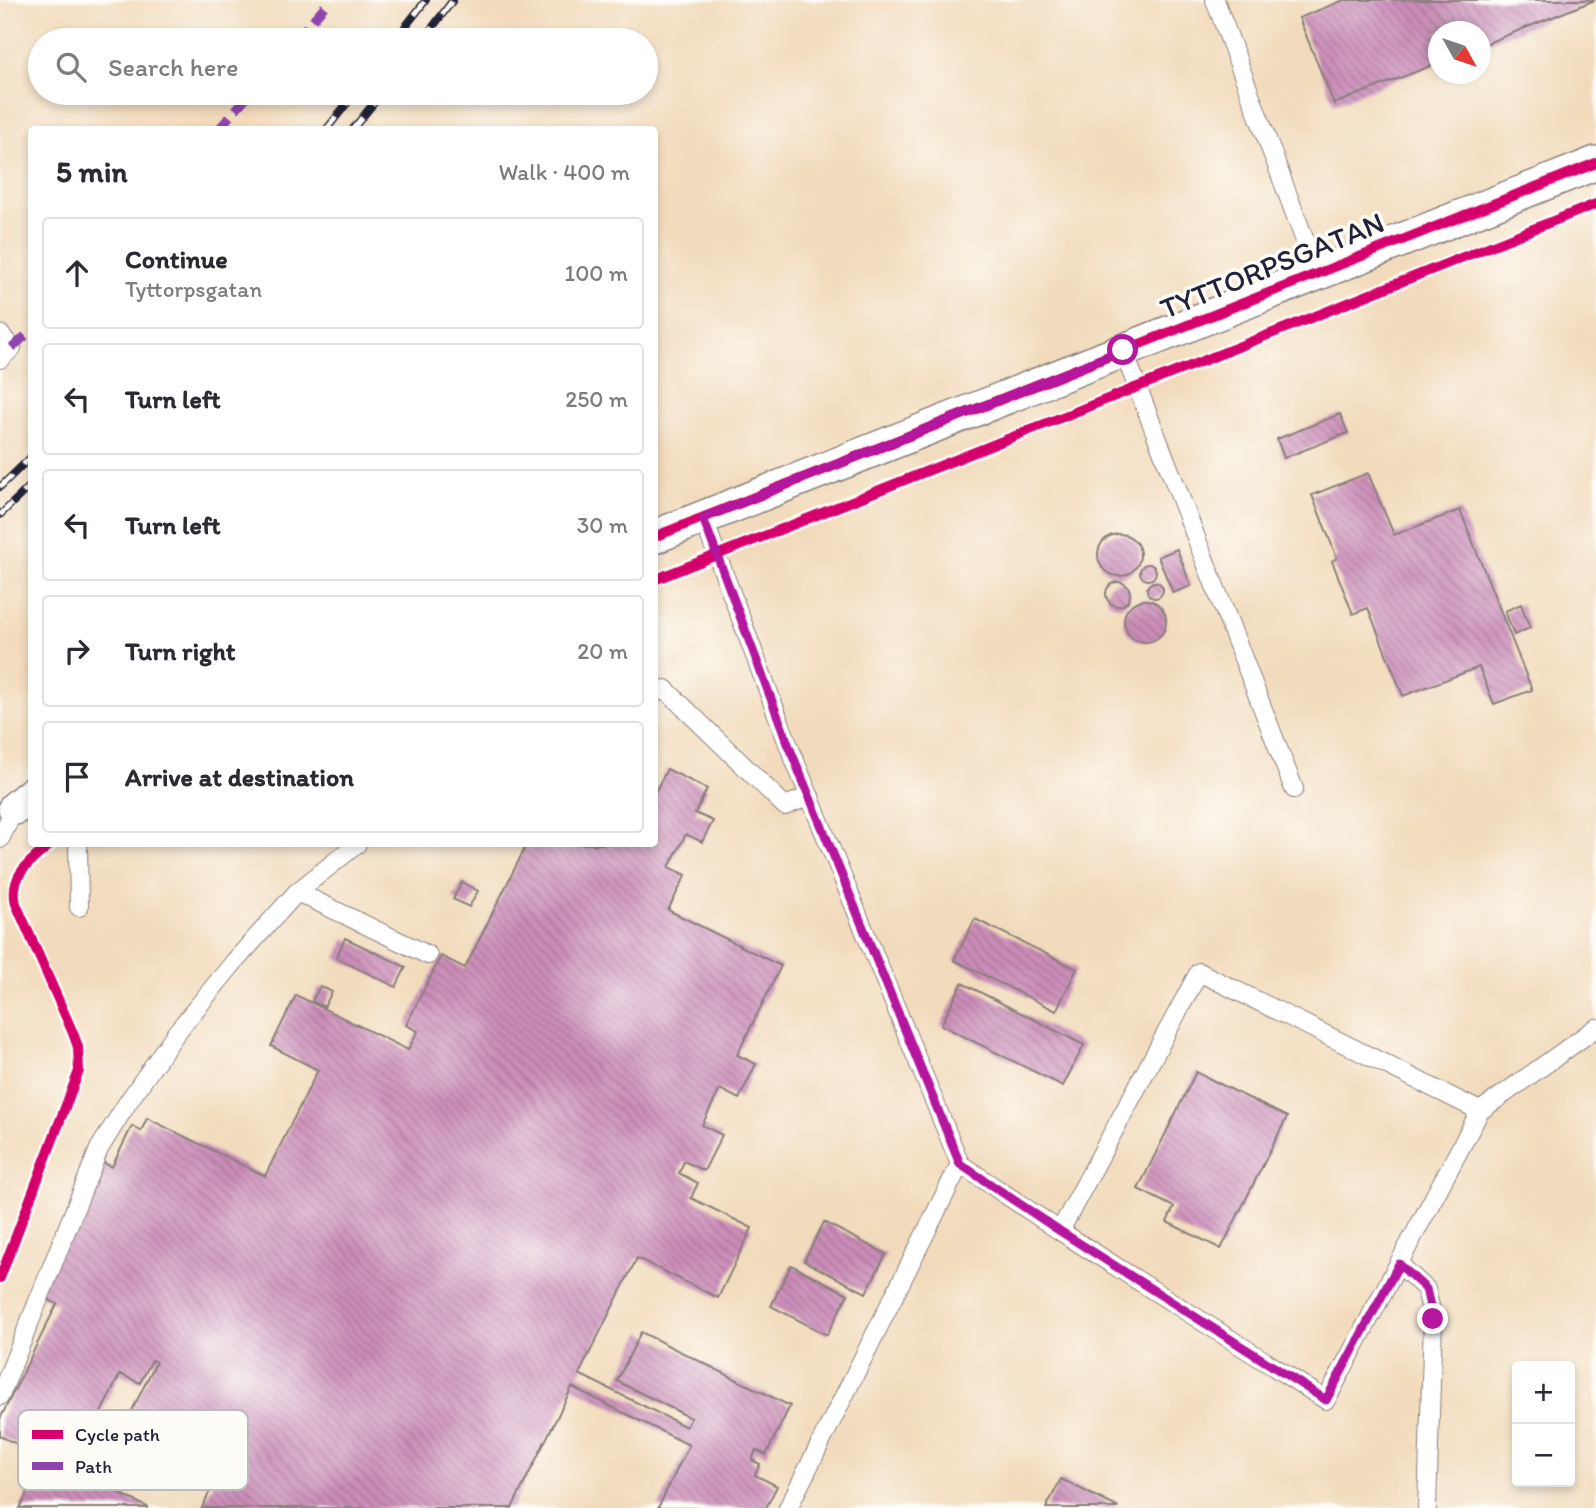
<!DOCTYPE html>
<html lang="en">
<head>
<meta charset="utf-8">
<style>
	body { margin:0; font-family:Itim,sans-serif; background:#f2f2f3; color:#2b2b33 }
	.controls { position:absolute; right:21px; bottom:21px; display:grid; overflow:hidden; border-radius:7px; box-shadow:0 4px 10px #0003 }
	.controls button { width:63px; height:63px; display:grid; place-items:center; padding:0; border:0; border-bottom:2px solid #e1e1e2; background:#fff; color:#2b2b33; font:35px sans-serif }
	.compass { position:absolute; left:1428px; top:21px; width:63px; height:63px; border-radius:50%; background:#fff; box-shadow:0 4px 10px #0003; rotate:130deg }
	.stop { position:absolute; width:21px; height:21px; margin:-16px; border:5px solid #b5179e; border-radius:50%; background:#fff }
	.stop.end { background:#b5179e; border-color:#fff; box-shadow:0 2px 7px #0008 }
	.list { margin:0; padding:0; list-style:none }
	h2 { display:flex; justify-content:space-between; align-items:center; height:91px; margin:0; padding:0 28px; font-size:30px }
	h2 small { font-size:23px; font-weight:400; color:#7c7c81 }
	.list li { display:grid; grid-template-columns:46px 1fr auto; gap:21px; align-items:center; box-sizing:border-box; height:112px; margin:0 14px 14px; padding:0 14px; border:2px solid #e1e1e2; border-radius:7px }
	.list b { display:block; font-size:26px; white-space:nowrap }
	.list p { margin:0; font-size:23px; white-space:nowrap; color:#7c7c81 }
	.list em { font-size:23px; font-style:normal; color:#7c7c81 }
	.icon { flex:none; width:38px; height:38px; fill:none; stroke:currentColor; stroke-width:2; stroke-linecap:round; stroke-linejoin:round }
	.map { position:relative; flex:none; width:1596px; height:1508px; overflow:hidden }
	.search { position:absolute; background:#fff; box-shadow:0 4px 10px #0003; left:28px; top:28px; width:630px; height:77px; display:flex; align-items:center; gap:18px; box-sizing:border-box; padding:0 24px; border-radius:38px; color:#7c7c81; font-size:26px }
	.panel { position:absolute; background:#fff; box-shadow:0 4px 10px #0003; left:28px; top:126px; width:630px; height:721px; border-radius:7px }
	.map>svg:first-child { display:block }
	.building { fill:url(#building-back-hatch) }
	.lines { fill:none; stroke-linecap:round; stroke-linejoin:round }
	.lane-casing { stroke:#8a7e7c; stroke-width:20 }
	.street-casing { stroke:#8a7e7c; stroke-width:36 }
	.lane { stroke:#fff; stroke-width:18 }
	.street { stroke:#fff; stroke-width:33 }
	.rail-casing { stroke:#22223b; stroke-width:8 }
	.rail { stroke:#fdfcf7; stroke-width:5; stroke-dasharray:16; stroke-linecap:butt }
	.quiet { stroke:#8e44ad; stroke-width:9; stroke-dasharray:18 9; stroke-linecap:butt }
	.cycleway-casing { stroke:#fdfcf7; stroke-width:15 }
	.cycleway { stroke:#d6006c; stroke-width:10 }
	.route { stroke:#b5179e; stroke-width:9 }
	.labels { text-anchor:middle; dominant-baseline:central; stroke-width:7; stroke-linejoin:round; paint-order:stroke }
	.street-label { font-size:30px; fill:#22223b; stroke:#fdfcf7 }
	.key { fill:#fdfcf7; stroke:#bbbbbf; stroke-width:2 }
	.key-label { font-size:19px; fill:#22223b }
</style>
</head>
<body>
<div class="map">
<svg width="1596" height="1508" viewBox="0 0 1596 1508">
	<defs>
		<pattern id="building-back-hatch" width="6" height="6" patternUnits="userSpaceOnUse" patternTransform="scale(1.75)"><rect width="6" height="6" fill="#cc8db9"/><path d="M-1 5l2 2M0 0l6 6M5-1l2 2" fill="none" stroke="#a57398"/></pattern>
	</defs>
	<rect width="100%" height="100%" fill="#fdfcf7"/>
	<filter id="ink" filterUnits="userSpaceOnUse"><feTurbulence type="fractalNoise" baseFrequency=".0143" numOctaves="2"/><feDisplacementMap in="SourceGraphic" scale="14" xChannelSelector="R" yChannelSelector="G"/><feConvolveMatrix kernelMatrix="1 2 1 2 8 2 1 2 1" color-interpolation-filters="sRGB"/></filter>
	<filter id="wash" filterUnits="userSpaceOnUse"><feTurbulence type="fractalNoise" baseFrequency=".00686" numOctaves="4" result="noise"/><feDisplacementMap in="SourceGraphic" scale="28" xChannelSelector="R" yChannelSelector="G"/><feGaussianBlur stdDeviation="1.57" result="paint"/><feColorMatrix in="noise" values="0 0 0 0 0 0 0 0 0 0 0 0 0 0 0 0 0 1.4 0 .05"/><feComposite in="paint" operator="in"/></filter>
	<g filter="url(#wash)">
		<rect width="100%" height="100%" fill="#f2dbbc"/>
		<g id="blocks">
			<path class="building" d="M1344,0h251l-115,46v-14h-42v31l-104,41 -35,-86z
				M1340,414l8,19 -64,25 -7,-19z
				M1368,473l26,62 66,-25 72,180 -38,14 -15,-37 -76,29 -35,-88 -15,6 -21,-53 5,-3 -25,-63z
				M1098 555a21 21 0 1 1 42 0a21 21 0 1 1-42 0Z
				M1177,549l14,37 -18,7 -15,-36z
				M1140 572a8 8 0 1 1 16 0a8 8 0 1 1-16 0Z
				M1106 594a12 12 0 1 1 24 0a12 12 0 1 1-24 0Z
				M1147 590a8 8 0 1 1 16 0a8 8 0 1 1-16 0Z
				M1124 621a21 21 0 1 1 42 0a21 21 0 1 1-42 0Z
				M1521,604l9,24 -16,7 -9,-24z
				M667,769l40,20 -12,24 18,8 -11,21 -16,-8 -17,33 17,8 -18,35 113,56 -44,89 19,9 -17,35 -19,-10 -18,36 20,10 -18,36 -20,-10 -5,12 19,10 -7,15 61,30 -34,70 -81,-40 -58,116 107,53 5,-9 -74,-37 24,-49 149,74 -24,49 -10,-5 -4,10 8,4 -5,11 22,11 -11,22h-108l31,-63 -117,-58 -60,121h-310l12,-25 -38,-19 -12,22 -56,-27 48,-97 -4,-2 -12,23 -20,-9 -47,96 76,38h-129l25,-50 -45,-22v-17l57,-115 -20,-10 65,-132 10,5 20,-41 9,5 6,-13 118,58 53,-106 -47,-24 25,-51 112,55 10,-19 -12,-6 35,-69 24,12 62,-124h127v-50z
				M462,882l16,9 -9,16 -16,-8z
				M975,919l102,50 -21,42 -102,-51z
				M345,938l61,29 -10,20 -60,-29z
				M962,983l122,62 -21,41 -122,-61z
				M320,986l12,6 -8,15 -12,-6z
				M1196,1072l91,45 -66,132 -54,-27 7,-15 -36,-18z
				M824,1222l62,32 -20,39 -62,-32z
				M791,1265l57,29 -21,41 -56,-29z
				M1061,1479l58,29h-73z"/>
		</g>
	</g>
	<g filter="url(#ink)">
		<use href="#blocks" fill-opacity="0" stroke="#8a7e7c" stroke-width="2"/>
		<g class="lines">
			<defs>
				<path id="lane" d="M1215,0l102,273
					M0,334l12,14 -12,11
					M1123,350l171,439
					M703,518l87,231 170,415 100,67 266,169 154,-289
					M654,693l11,-4 120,117 25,-10
					M0,839l15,-31
					M78,844l1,63
					M297,892l131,63
					M1060,1231l139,-259 281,139 116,-83
					M1399,1264l27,25 7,30 -6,189
					M0,1396l99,-247 29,-47 48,-69 59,-72 62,-69 60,-48
					M788,1508l172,-344"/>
				<path id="street" d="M654,537l942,-374
					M15,808l17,-14"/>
			</defs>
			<use href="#lane" class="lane-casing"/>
			<use href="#street" class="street-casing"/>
			<use href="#lane" class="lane"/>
			<use href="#street" class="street"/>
			<defs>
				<path id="rail" d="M395,40l31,-40
					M423,40l30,-40
					M326,130l29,-37
					M352,130l30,-37
					M0,487l32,-31
					M0,515l32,-31"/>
			</defs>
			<use href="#rail" class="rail-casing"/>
			<use href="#rail" class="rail"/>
			<path class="quiet" d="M295,40l35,-40
				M218,130l32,-37
				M12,348l20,-18"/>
			<defs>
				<path id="cycleway" d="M654,537l942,-374
					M654,580l942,-376
					M0,1278l79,-207 -1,-24 -5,-14 -57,-129c-7,-30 15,-43 35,-60"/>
			</defs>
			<use href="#cycleway" class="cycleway-casing"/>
			<use href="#cycleway" class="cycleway"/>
		</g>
	</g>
	<g class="lines" filter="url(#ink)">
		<path class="route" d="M1123,350l-420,168 87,231 170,415 100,67 266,169 73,-136 27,25 7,30"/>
	</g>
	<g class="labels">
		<g class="street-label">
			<text transform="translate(1272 265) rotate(-22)">TYTTORPSGATAN</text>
		</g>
	</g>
	<rect x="18" y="1410" width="230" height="80" rx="10" class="key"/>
	<rect x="32" y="1430" width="31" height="9" fill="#d6006c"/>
	<rect x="32" y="1462" width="31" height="8" fill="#8e44ad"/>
	<g class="key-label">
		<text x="75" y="1441">Cycle path</text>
		<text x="75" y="1473">Path</text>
	</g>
</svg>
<div class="controls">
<button>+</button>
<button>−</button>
</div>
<svg class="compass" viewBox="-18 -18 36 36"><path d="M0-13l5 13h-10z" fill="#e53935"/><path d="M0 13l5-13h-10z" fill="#7c7c81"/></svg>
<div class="stop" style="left:1123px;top:350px"></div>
<div class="stop end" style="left:1433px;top:1319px"></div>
<div class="search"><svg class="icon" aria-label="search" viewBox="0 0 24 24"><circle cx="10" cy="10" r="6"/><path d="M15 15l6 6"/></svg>Search here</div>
<section class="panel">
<h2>5 min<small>Walk · 400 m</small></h2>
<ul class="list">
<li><svg class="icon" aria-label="ahead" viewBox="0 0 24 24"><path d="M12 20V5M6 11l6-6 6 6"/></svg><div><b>Continue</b><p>Tyttorpsgatan</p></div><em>100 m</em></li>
<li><svg class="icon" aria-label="left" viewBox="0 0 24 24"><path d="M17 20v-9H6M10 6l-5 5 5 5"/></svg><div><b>Turn left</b></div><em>250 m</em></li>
<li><svg class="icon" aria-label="left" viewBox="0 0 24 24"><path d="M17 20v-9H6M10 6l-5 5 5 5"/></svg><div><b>Turn left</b></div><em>30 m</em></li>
<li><svg class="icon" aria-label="right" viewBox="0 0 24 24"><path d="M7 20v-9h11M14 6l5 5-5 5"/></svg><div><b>Turn right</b></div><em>20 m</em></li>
<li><svg class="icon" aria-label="arrive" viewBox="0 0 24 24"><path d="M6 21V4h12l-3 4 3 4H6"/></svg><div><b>Arrive at destination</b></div></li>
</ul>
</section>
</div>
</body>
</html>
